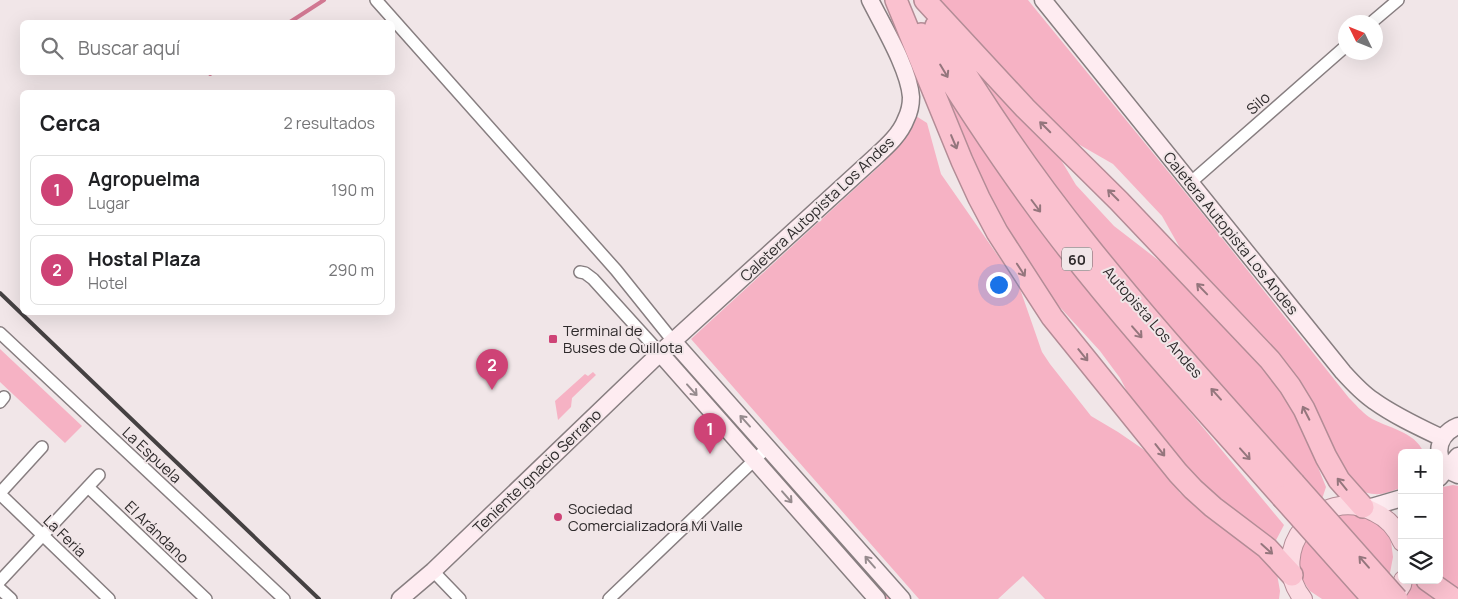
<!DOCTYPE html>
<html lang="es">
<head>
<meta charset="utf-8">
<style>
	body { margin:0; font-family:Manrope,sans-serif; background:#f6f6f6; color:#202124 }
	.controls { position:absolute; right:15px; bottom:15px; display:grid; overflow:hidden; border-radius:8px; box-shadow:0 5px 20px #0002 }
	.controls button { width:45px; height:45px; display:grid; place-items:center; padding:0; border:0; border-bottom:1px solid #e0e0e0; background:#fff; color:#202124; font:25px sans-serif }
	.compass { position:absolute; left:1338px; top:15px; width:45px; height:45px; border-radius:50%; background:#fff; box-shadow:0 5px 20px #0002; rotate:313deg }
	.you { position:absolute; left:998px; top:284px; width:18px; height:18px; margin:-12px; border:4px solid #fff; border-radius:50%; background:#1a73e8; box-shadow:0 0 0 8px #1a73e833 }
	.badge { display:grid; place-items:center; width:32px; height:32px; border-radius:50%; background:#ce4376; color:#fff; font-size:16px; font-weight:700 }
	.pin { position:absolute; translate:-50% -41px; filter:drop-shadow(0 1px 2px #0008) }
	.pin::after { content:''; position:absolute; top:26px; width:18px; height:15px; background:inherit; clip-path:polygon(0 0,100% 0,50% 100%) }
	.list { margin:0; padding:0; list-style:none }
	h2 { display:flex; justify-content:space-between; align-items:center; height:65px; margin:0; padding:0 20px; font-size:21px }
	h2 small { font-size:16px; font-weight:400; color:#757577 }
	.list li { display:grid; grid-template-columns:32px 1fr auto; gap:15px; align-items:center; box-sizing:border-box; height:70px; margin:0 10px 10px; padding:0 10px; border:1px solid #e0e0e0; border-radius:8px }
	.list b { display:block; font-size:19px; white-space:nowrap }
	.list p { margin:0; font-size:16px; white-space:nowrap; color:#757577 }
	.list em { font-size:16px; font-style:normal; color:#757577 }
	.icon { flex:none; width:28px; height:28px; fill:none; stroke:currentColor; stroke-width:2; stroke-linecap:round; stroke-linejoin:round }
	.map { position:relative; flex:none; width:1458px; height:599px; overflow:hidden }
	.search { position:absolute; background:#fff; box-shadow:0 5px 20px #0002; left:20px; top:20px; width:375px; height:55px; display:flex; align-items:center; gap:12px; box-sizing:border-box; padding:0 18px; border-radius:8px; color:#757577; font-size:19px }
	.panel { position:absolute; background:#fff; box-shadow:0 5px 20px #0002; left:20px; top:90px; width:375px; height:225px; border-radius:8px }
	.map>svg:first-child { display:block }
	.green { fill:#f6b2c4 }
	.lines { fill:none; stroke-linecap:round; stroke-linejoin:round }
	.stream { stroke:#d17892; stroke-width:4 }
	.street-casing { stroke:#877e80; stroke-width:14 }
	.secondary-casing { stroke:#877e80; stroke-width:19 }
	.primary-casing { stroke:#b38c96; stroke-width:20 }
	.highway-casing { stroke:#b38c96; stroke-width:24 }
	.street { stroke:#fff; stroke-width:11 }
	.secondary { stroke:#feecf1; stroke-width:16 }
	.primary { stroke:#fcdae2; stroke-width:18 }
	.highway { stroke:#fac1cf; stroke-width:21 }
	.rail { stroke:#454142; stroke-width:4 }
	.highway-bridge-casing { stroke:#b38c96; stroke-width:24; stroke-linecap:butt }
	.highway-bridge { stroke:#fac1cf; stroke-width:21 }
	.oneway { stroke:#94767d }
	.oneway2 { stroke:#968b8e }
	.poi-dot { fill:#ce4376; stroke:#f1e6e8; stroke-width:2 }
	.labels { text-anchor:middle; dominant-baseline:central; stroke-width:4; stroke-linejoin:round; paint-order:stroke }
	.shield { fill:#f1e6e8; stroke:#686264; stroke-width:1 }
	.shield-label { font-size:14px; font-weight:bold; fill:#2e2a2b }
	.street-label { font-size:15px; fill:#2e2a2b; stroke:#f1e6e8 }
	.poi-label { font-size:15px; fill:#2e2a2b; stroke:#f1e6e8; text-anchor:start }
</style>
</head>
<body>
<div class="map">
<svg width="1458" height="599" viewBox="0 0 1458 599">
	<rect width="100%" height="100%" fill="#f1e6e8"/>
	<path class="green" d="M935,0h93l178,218 143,180c6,6 13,14 20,19 19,12 45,13 55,36h-22v34c-20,9 -29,10 -49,0l-147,-202 -26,-37 -18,-32 -49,-52 -61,-35z
		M981,74l77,81 18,30 38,41 48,37 19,19 96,102 22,36 27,67 -4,12 -11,-7 -223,-259 -77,-107z
		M946,92l92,137 246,296 -10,19 -87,-67 -55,-76 -12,-23 -20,-27 -54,-59 -32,-50 -40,-72 -33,-74z
		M916,116l11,7 14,51 78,112 23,66 8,12 41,52 27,16 35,24 27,37 47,35 30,20 20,26 3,17 -1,8h-234l-22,-23 -25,23h-79l-228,-260 192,-176 29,-37z
		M0,349l82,77 -17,17 -65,-61z
		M593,372l3,3 -24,23 -1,9 -13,13 -3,-19 30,-27 3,2z
		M1453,485l5,1v109l-19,-15v-90l4,-3z
		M1357,509l27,18 7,14 2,16 -3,16 -8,14 -16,12h-44l-12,-8 -9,-13 -5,-31 16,-28z
		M815,518h4l9,6 66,75h-10z
		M1410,580h7l24,19h-34l-3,-3z"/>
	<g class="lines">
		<path class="stream" d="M290,22l34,-22
			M210,74l3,-2"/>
		<defs>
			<path id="street" d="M376,0l240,270 57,71
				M1372,22l26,-22
				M1190,183l156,-137
				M580,272l5,1 8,6 67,74
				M0,333l284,266
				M0,402l4,-5
				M88,487l118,112
				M0,493l42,-46
				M0,494l109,105
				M433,571l27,28
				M0,581l99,-106
				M0,589l11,10
				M609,599l159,-152"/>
			<path id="secondary" d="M1043,0l300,372c9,10 19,21 31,29 21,15 45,26 68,37
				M673,341l229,258
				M660,353l217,246
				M1458,426c-25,10 -25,40 0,49
				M1439,478l19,-22
				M1368,508l34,-10
				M400,599l33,-28 227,-218 214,-195c12,-11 26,-23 32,-39 3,-6 5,-15 5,-22 -2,-28 -28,-71 -41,-97"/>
			<path id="primary" d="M1303,599c-38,-48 17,-115 71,-87 13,6 23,17 28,30
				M1393,599l9,-14 1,-5"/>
			<path id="highway" d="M896,0l66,161 17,37 18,34 55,85 126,156 15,16 20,18 54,41 25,27
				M925,0l100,108 94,93 151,159 20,26 14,23 22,48 13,23 24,27
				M936,26c45,75 95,149 150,217 66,83 138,161 208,240
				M921,34c44,71 90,141 141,207 69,89 146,172 220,256
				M1427,580l27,19"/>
		</defs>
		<use href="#street" class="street-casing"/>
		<use href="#secondary" class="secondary-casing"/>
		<use href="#primary" class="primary-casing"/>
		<use href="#highway" class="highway-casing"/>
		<use href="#street" class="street"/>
		<use href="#secondary" class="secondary"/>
		<use href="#primary" class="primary"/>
		<use href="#highway" class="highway"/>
		<path class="rail" d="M0,293l319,306"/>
		<defs>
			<path id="highway-bridge" d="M1294,483l103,116
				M1282,497l91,102"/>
		</defs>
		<use href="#highway-bridge" class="highway-bridge-casing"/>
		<use href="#highway-bridge" class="highway-bridge"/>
	</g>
	<defs><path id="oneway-shaft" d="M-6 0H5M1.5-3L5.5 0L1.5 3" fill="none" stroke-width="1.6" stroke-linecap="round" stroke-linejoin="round" transform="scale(1.25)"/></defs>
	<g class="oneway">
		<use href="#oneway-shaft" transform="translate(944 71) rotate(59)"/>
		<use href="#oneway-shaft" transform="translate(1045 127) rotate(-135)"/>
		<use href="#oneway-shaft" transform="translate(954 142) rotate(67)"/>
		<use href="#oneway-shaft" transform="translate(1113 195) rotate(-135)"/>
		<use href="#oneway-shaft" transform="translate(1036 206) rotate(53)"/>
		<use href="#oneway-shaft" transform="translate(1021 270) rotate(57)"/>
		<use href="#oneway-shaft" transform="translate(1202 289) rotate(-134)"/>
		<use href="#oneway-shaft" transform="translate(1137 332) rotate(49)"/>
		<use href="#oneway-shaft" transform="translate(1083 355) rotate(51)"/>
		<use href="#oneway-shaft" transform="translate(1216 394) rotate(-132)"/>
		<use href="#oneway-shaft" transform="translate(1306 413) rotate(-117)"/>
		<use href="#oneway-shaft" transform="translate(1160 450) rotate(52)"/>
		<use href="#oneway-shaft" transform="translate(1245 454) rotate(48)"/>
		<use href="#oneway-shaft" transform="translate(1342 484) rotate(-129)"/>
		<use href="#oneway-shaft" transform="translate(1267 549) rotate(42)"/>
		<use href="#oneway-shaft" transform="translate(1364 562) rotate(-131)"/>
	</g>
	<g class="oneway2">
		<use href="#oneway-shaft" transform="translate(692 390) rotate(48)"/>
		<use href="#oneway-shaft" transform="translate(745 421) rotate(-132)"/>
		<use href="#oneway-shaft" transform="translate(787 497) rotate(49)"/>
		<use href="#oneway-shaft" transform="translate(870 562) rotate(-131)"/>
	</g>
	<g class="poi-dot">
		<rect x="548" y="334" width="10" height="10" rx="2.5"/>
		<circle cx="558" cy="517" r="5"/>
	</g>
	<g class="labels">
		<rect class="shield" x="1062" y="247.5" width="30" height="23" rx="4"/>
		<g class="shield-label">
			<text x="1077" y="259">60</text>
		</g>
		<g class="street-label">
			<text transform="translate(1258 103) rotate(-41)">Silo</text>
			<text transform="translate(817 209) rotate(-43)">Caletera Autopista Los Andes</text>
			<text transform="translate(1231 233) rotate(51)">Caletera Autopista Los Andes</text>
			<text transform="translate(1153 322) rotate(49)">Autopista Los Andes</text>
			<text transform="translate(152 455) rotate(43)">La Espuela</text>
			<text transform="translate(537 471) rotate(-44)">Teniente Ignacio Serrano</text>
			<text transform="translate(157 532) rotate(44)">El Arándano</text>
			<text transform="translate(65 536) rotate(44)">La Feria</text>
		</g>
		<g class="poi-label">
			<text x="563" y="330">Terminal de<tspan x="563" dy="17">Buses de Quillota</tspan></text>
			<text x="568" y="508">Sociedad<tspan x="568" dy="17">Comercializadora Mi Valle</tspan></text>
		</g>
	</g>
</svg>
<div class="controls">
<button>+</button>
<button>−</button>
<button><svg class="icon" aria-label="layers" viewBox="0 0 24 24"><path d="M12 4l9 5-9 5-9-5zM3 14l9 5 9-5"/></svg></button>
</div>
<svg class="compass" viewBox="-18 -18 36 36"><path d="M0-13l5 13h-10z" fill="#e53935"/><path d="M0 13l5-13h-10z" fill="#757577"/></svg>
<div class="you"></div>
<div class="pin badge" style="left:710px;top:454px">1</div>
<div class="pin badge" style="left:492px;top:390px">2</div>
<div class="search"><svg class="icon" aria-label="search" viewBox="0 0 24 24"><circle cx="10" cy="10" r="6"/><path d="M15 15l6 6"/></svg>Buscar aquí</div>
<section class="panel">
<h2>Cerca<small>2 resultados</small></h2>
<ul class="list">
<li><span class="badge">1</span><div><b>Agropuelma</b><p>Lugar</p></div><em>190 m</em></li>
<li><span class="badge">2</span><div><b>Hostal Plaza</b><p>Hotel</p></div><em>290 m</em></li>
</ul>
</section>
</div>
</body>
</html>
